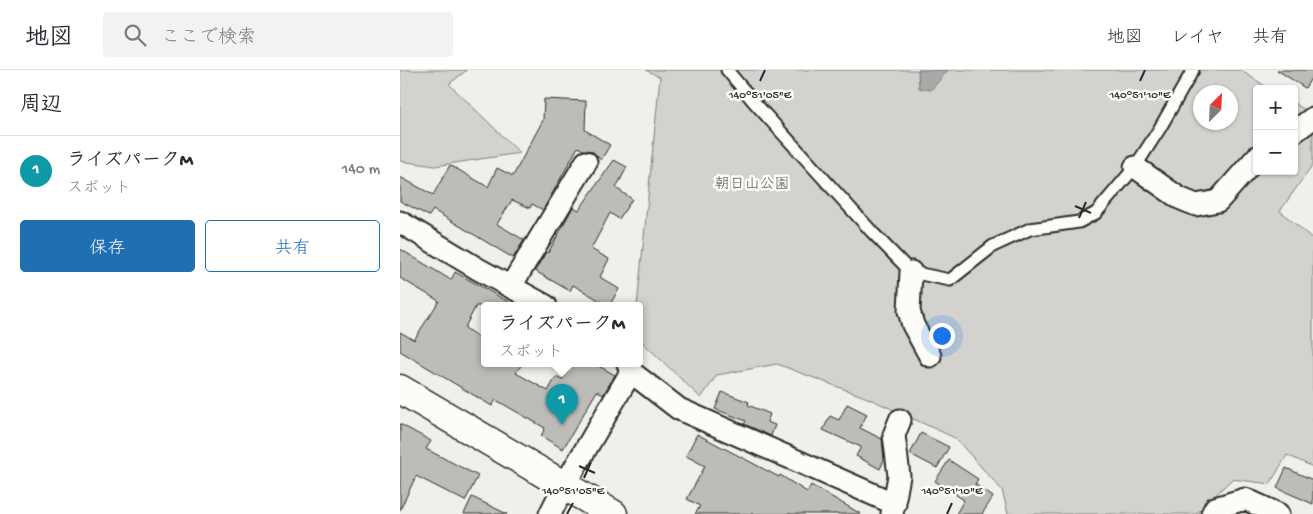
<!DOCTYPE html>
<html lang="ja">
<head>
<meta charset="utf-8">
<style>
	body { margin:0; font-family:"Gochi Hand","Klee One",sans-serif; background:#f2f2f3; color:#2b2b33 }
	.controls { position:absolute; right:15px; top:15px; display:grid; overflow:hidden; border-radius:5px; box-shadow:0 1px 4px #0004 }
	.controls button { width:45px; height:45px; display:grid; place-items:center; padding:0; border:0; border-bottom:1px solid #e1e1e2; background:#fff; color:#2b2b33; font:25px sans-serif }
	.compass { position:absolute; left:793px; top:15px; width:45px; height:45px; border-radius:50%; background:#fff; box-shadow:0 1px 4px #0004; rotate:24deg }
	.you { position:absolute; left:541px; top:265px; width:18px; height:18px; margin:-12px; border:4px solid #fff; border-radius:50%; background:#1a73e8; box-shadow:0 0 0 8px #1a73e833 }
	.badge { display:grid; place-items:center; width:32px; height:32px; border-radius:50%; background:#1f6fb2; color:#fff; font-size:16px; font-weight:700 }
	.pin { position:absolute; translate:-50% -41px; filter:drop-shadow(0 1px 2px #0008) }
	.pin::after { content:''; position:absolute; top:26px; width:18px; height:15px; background:inherit; clip-path:polygon(0 0,100% 0,50% 100%) }
	.popup { position:absolute; left:81px; top:232px; width:162px; height:65px; box-sizing:border-box; display:grid; place-content:center; border-radius:5px; background:#fff; filter:drop-shadow(0 1px 4px #0005); font-size:16px; white-space:nowrap; color:#7c7c81 }
	.popup b { font-size:19px; color:#2b2b33 }
	.popup::after { content:''; position:absolute; left:50%; top:100%; margin-left:-10px; border:10px solid transparent; border-top-color:#fff }
	.list { margin:0; padding:0; list-style:none }
	h2 { display:flex; justify-content:space-between; align-items:center; height:65px; margin:0; padding:0 20px; font-size:21px }
	h2 small { font-size:16px; font-weight:400; color:#7c7c81 }
	.list li { display:grid; grid-template-columns:32px 1fr auto; gap:15px; align-items:center; box-sizing:border-box; height:70px; padding:0 20px; border-top:1px solid #e1e1e2 }
	.list b { display:block; font-size:19px; white-space:nowrap }
	.list p { margin:0; font-size:16px; white-space:nowrap; color:#7c7c81 }
	.list em { font-size:16px; font-style:normal; color:#7c7c81 }
	.actions { display:flex; gap:10px; padding:15px 20px }
	.actions a { flex:1; padding:11px 0; border:1px solid #1f6fb2; border-radius:5px; text-align:center; font-size:18px; color:#1f6fb2 }
	.actions .main { background:#1f6fb2; color:#fff }
	.icon { flex:none; width:28px; height:28px; fill:none; stroke:currentColor; stroke-width:2; stroke-linecap:round; stroke-linejoin:round }
	.map { position:relative; flex:none; width:913px; height:444px; overflow:hidden }
	header { display:flex; align-items:center; gap:30px; box-sizing:border-box; height:70px; padding:0 25px; background:#fff; border-bottom:1px solid #e1e1e2 }
	header strong { font-size:24px }
	nav { display:flex; gap:28px; margin-inline-start:auto; font-size:18px }
	.search { width:350px; height:45px; background:#f2f2f3; display:flex; align-items:center; gap:12px; box-sizing:border-box; padding:0 18px; border-radius:5px; color:#7c7c81; font-size:19px }
	main { display:flex }
	aside { flex:1; background:#fff }
	.map>svg:first-child { display:block }
	.green { fill:#d3d2cf; stroke:#7f7e7d; fill-rule:evenodd }
	.water { fill:#aaa9a7; stroke:#777775 }
	.building { fill:#bdbcb8; stroke:#2b2b2b }
	.lines { fill:none; stroke-linecap:round; stroke-linejoin:round }
	.lane-casing { stroke:#2b2b2b; stroke-width:15 }
	.street-casing { stroke:#2b2b2b; stroke-width:25 }
	.secondary-casing { stroke:#2b2b2b; stroke-width:31 }
	.lane { stroke:#fdfcf7; stroke-width:11 }
	.street { stroke:#fdfcf7; stroke-width:21 }
	.secondary { stroke:#fdfcf7; stroke-width:28 }
	.ticks { fill:none; stroke:#2b2b2b; stroke-width:2 }
	.labels { text-anchor:middle; dominant-baseline:central; stroke-width:5; stroke-linejoin:round; paint-order:stroke }
	.park-label { font-size:15px; fill:#555554; stroke:#fdfcf7 }
	.ticks-label { font-size:12px; text-anchor:middle; fill:#2b2b2b; stroke:#fdfcf7; stroke-width:5; stroke-linejoin:round; paint-order:stroke }
</style>
</head>
<body>
<header>
<strong>地図</strong>
<div class="search"><svg class="icon" aria-label="search" viewBox="0 0 24 24"><circle cx="10" cy="10" r="6"/><path d="M15 15l6 6"/></svg>ここで検索</div>
<nav><a>地図</a><a>レイヤ</a><a>共有</a></nav>
</header>
<main>
<aside>
<h2>周辺<small></small></h2>
<ul class="list">
<li><span class="badge" style="background:#0f9aa8">1</span><div><b>ライズパークM</b><p>スポット</p></div><em>140 m</em></li>
</ul>
<div class="actions"><a class="main">保存</a><a>共有</a></div>
</aside>
<div class="map">
<svg width="913" height="444" viewBox="0 0 913 444">
	<rect width="100%" height="100%" fill="#f0efeb"/>
	<filter id="ink" filterUnits="userSpaceOnUse"><feTurbulence type="fractalNoise" baseFrequency=".02" numOctaves="2"/><feDisplacementMap in="SourceGraphic" scale="10" xChannelSelector="R" yChannelSelector="G"/><feConvolveMatrix kernelMatrix="1 2 1 2 8 2 1 2 1" color-interpolation-filters="sRGB"/></filter>
	<g filter="url(#ink)">
		<path class="green" d="M0,0h67l-18,14 71,69 -85,13 -35,-5z
			M246,0h594l30,19h-13v82h37v-68l19,12v49l-33,47 33,28v228l-26,-12 -17,29 -38,-5 -36,35h-188l-6,-24 -47,-52 -85,-39 -93,-35 -60,11 -16,23 -61,-58v-34h-3l23,-229zM801,22h30v30h-30z"/>
		<path class="water" d="M518,0h30l-17,20 -12,-2z"/>
		<path class="building" d="M877,0h36v5l-8,13z
			M144,29l42,2 -1,29 25,15 -9,15 -9,-9 -9,-1 -5,-3 -35,63 -11,-6 -2,4 -18,-8 -15,24 27,16 -11,18 -80,-48 -4,6 -29,-15v-24l33,18 17,-30 38,22 9,-19 16,8 30,-56z
			M214,90l13,7 -11,21 16,11 -13,20 -9,-6 -19,36 18,10 -9,18 19,12 -10,17 -36,-21 -3,6 -35,-20 11,-19 2,1 25,-46 6,3z
			M0,179l51,31 4,-8 61,34h-40l-11,21v1l19,13v23h38l-6,9 32,18 8,-14 6,3 10,-16h23l20,11 -12,20 -6,-4 -34,58 -22,-13 4,-8 -49,-28 -4,6 -92,-55v-19l14,8 25,-39 -39,-23z
			M322,322l27,10 -1,3 22,9 -3,8 8,3 -4,11 -27,-12 2,-3 -31,-12z
			M447,334l20,10 -7,14 22,11 2,21 -4,9 -24,-13 5,-9 -38,-17 7,-14 9,4z
			M0,354l31,17 -5,8 52,27 -13,25 -49,-25 -16,34z
			M521,363l28,14 -12,21 -27,-14z
			M297,364l82,43 1,-2 27,17 4,-7 50,29h-166l5,-8 -13,-7 18,-33 -19,-10z
			M549,390l29,19 -3,5 18,13 -11,17h-26l8,-14 -29,-19z
			M886,398l27,12v24l-36,-16z
			M72,427l35,17h-43z"/>
		<g class="lines">
			<defs>
				<path id="lane" d="M327,0l27,32 118,130 39,40 39,8 43,-34 37,-17 49,-7 17,-9 39,-46 25,-39 33,-58"/>
				<path id="street" d="M894,62l19,-14
					M735,97l44,31 17,7 22,-4 39,-44
					M0,152l78,47 68,37
					M511,202l-2,39 4,14 17,31
					M111,216l75,-124
					M228,294l3,8 48,37 216,95
					M150,444l14,-28 67,-114
					M492,444l7,-38 -5,-41 6,-15
					M812,444l3,-6 30,-9 33,15"/>
				<path id="secondary" d="M0,319l213,125"/>
			</defs>
			<use href="#lane" class="lane-casing"/>
			<use href="#street" class="street-casing"/>
			<use href="#secondary" class="secondary-casing"/>
			<use href="#lane" class="lane"/>
			<use href="#street" class="street"/>
			<use href="#secondary" class="secondary"/>
		</g>
	</g>
	<path class="ticks" d="M360,11l5,-11M740,11l5,-11M675,136l16,7M679,148l7,-16M179,396l16,7M184,408l7,-16M167,444l6,-11M547,444l5,-11"/>
	<g class="labels">
		<g class="park-label">
			<text x="352" y="115">朝日山公園</text>
		</g>
	</g>
	<g class="ticks-label">
		<text x="360" y="28">140°51'05"E</text>
		<text x="740" y="28">140°51'10"E</text>
		<text x="173" y="424">140°51'05"E</text>
		<text x="552" y="424">140°51'10"E</text>
	</g>
</svg>
<div class="controls">
<button>+</button>
<button>−</button>
</div>
<svg class="compass" viewBox="-18 -18 36 36"><path d="M0-13l5 13h-10z" fill="#e53935"/><path d="M0 13l5-13h-10z" fill="#7c7c81"/></svg>
<div class="you"></div>
<div class="pin badge" style="left:162px;top:355px;background:#0f9aa8">1</div>
<div class="popup"><b>ライズパークM</b>スポット</div>
</div>
</main>
</body>
</html>
